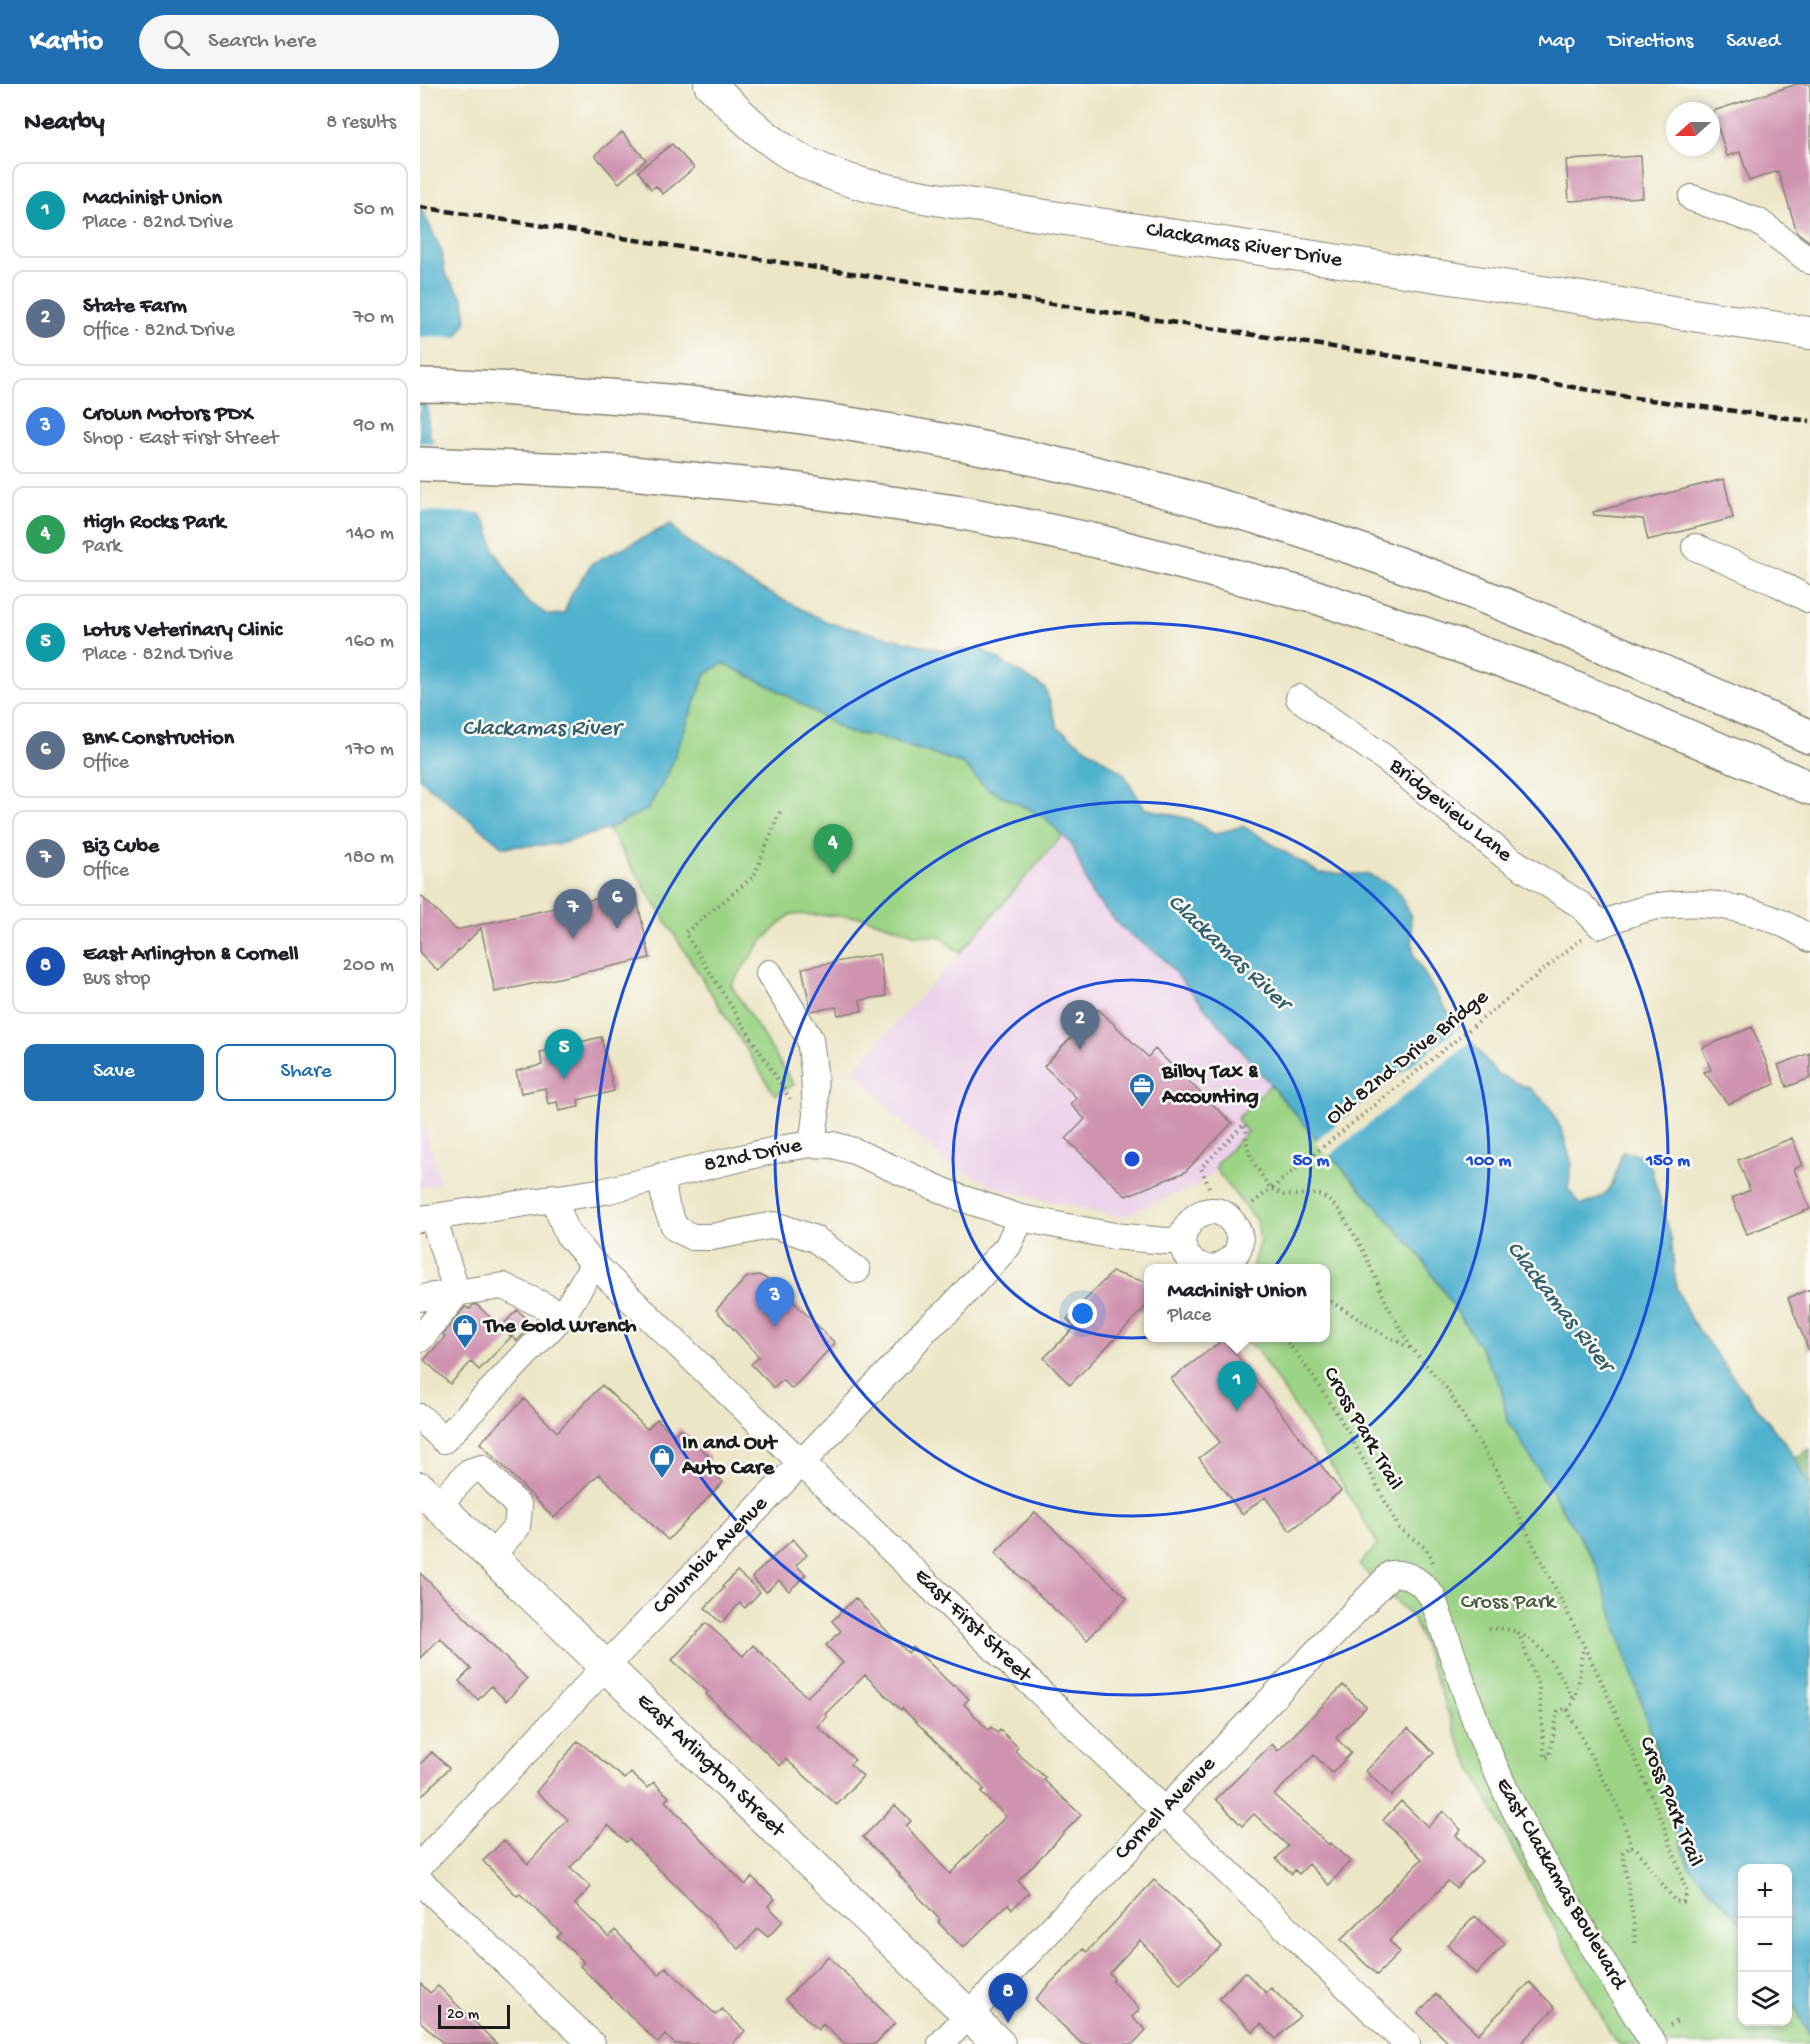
<!DOCTYPE html>
<html lang="en">
<head>
<meta charset="utf-8">
<style>
	body { margin:0; font-family:"Gochi Hand",sans-serif; background:#f6f6f6; color:#202124 }
	.controls { position:absolute; right:18px; bottom:18px; display:grid; overflow:hidden; border-radius:12px; box-shadow:0 3px 9px #0003 }
	.controls button { width:54px; height:54px; display:grid; place-items:center; padding:0; border:0; border-bottom:2px solid #e0e0e0; background:#fff; color:#202124; font:30px sans-serif }
	.compass { position:absolute; left:1246px; top:18px; width:54px; height:54px; border-radius:50%; background:#fff; box-shadow:0 3px 9px #0003; rotate:249deg }
	.scale { position:absolute; left:18px; bottom:15px; width:72px; box-sizing:border-box; padding-left:6px; border:3px solid #1c1c1c; border-top:0; font-size:16px; line-height:21px; white-space:nowrap; color:#1c1c1c; -webkit-text-stroke:4px #fdfcf7; paint-order:stroke }
	.you { position:absolute; left:663px; top:1230px; width:21px; height:21px; margin:-15px; border:4px solid #fff; border-radius:50%; background:#1a73e8; box-shadow:0 0 0 9px #1a73e833 }
	.badge { display:grid; place-items:center; width:39px; height:39px; border-radius:50%; background:#1f6fb2; color:#fff; font-size:20px; font-weight:700 }
	.pin { position:absolute; translate:-50% -50px; filter:drop-shadow(0 2px 3px #0008) }
	.pin::after { content:''; position:absolute; top:32px; width:21px; height:18px; background:inherit; clip-path:polygon(0 0,100% 0,50% 100%) }
	.popup { position:absolute; left:724px; top:1180px; width:186px; height:78px; box-sizing:border-box; display:grid; place-content:center; border-radius:12px; background:#fff; filter:drop-shadow(0 2px 4px #0005); font-size:20px; white-space:nowrap; color:#757577 }
	.popup b { font-size:22px; color:#202124 }
	.popup::after { content:''; position:absolute; left:50%; top:100%; margin-left:-12px; border:12px solid transparent; border-top-color:#fff }
	.list { margin:0; padding:0; list-style:none }
	h2 { display:flex; justify-content:space-between; align-items:center; height:78px; margin:0; padding:0 24px; font-size:26px }
	h2 small { font-size:20px; font-weight:400; color:#757577 }
	.list li { display:grid; grid-template-columns:39px 1fr auto; gap:18px; align-items:center; box-sizing:border-box; height:96px; margin:0 12px 12px; padding:0 12px; border:2px solid #e0e0e0; border-radius:12px }
	.list b { display:block; font-size:22px; white-space:nowrap }
	.list p { margin:0; font-size:20px; white-space:nowrap; color:#757577 }
	.list em { font-size:20px; font-style:normal; color:#757577 }
	.actions { display:flex; gap:12px; padding:18px 24px }
	.actions a { flex:1; padding:14px 0; border:2px solid #1f6fb2; border-radius:12px; text-align:center; font-size:21px; color:#1f6fb2 }
	.actions .main { background:#1f6fb2; color:#fff }
	.icon { flex:none; width:33px; height:33px; fill:none; stroke:currentColor; stroke-width:2; stroke-linecap:round; stroke-linejoin:round }
	.map { position:relative; flex:none; width:1390px; height:1960px; overflow:hidden }
	header { display:flex; align-items:center; gap:36px; box-sizing:border-box; height:84px; padding:0 30px; background:#1f6fb2; color:#fff }
	header strong { font-size:28px }
	nav { display:flex; gap:33px; margin-inline-start:auto; font-size:21px }
	.search { width:420px; height:54px; background:#f6f6f6; display:flex; align-items:center; gap:15px; box-sizing:border-box; padding:0 21px; border-radius:33px; color:#757577; font-size:22px }
	main { display:flex }
	aside { flex:1; background:#fff }
	.map>svg:first-child { display:block }
	.built { fill:#ecd1ea }
	.green { fill:#9cd486; stroke:#5c7851; stroke-width:1.5 }
	.forest { fill:#7db673; stroke:#4c6948; stroke-width:1.5 }
	.water { fill:#51b2cf; stroke:#366776; stroke-width:1.5 }
	.pier { fill:#ece6c7 }
	.building { fill:#d094b1 }
	.lines { fill:none; stroke-linecap:round; stroke-linejoin:round }
	.minor-casing { stroke:#848172; stroke-width:28 }
	.major-casing { stroke:#848172; stroke-width:34 }
	.highway-casing { stroke:#848172; stroke-width:36 }
	.path { stroke:#848172; stroke-width:4; stroke-dasharray:1.5 4.5; stroke-linecap:butt }
	.minor { stroke:#fff; stroke-width:26 }
	.major { stroke:#fff; stroke-width:32 }
	.highway { stroke:#fff; stroke-width:33 }
	.rail { stroke:#1c1c1c; stroke-width:4.5; stroke-dasharray:9 4.5; stroke-linecap:butt }
	.path-bridge { stroke:#848172; stroke-width:4; stroke-dasharray:1.5 4.5; stroke-linecap:butt }
	.ring { fill:none; stroke:#1d4ed8; stroke-width:3 }
	.labels { text-anchor:middle; dominant-baseline:central; stroke-width:5; stroke-linejoin:round; paint-order:stroke }
	.street-label { font-size:22px; fill:#1c1c1c; stroke:#fdfcf7 }
	.poi-label { font-size:22px; font-weight:bold; fill:#1c1c1c; stroke:#fdfcf7; text-anchor:start }
	.park-label { font-size:22px; fill:#495c41; stroke:#fdfcf7 }
	.water-label { font-size:24px; font-style:italic; fill:#34606d; stroke:#fdfcf7 }
	.centre { fill:#1d4ed8; stroke:#fdfcf7; stroke-width:3 }
	.ring-label { font-size:18px; text-anchor:middle; font-weight:bold; fill:#1d4ed8; stroke:#fdfcf7; stroke-width:5; stroke-linejoin:round; paint-order:stroke }
</style>
</head>
<body>
<header>
<strong>Kartio</strong>
<div class="search"><svg class="icon" aria-label="search" viewBox="0 0 24 24"><circle cx="10" cy="10" r="6"/><path d="M15 15l6 6"/></svg>Search here</div>
<nav><a>Map</a><a>Directions</a><a>Saved</a></nav>
</header>
<main>
<aside>
<h2>Nearby<small>8 results</small></h2>
<ul class="list">
<li><span class="badge" style="background:#0f9aa8">1</span><div><b>Machinist Union</b><p>Place · 82nd Drive</p></div><em>50 m</em></li>
<li><span class="badge" style="background:#5c6f8a">2</span><div><b>State Farm</b><p>Office · 82nd Drive</p></div><em>70 m</em></li>
<li><span class="badge" style="background:#3f7fe0">3</span><div><b>Crown Motors PDX</b><p>Shop · East First Street</p></div><em>90 m</em></li>
<li><span class="badge" style="background:#2e9e5b">4</span><div><b>High Rocks Park</b><p>Park</p></div><em>140 m</em></li>
<li><span class="badge" style="background:#0f9aa8">5</span><div><b>Lotus Veterinary Clinic</b><p>Place · 82nd Drive</p></div><em>160 m</em></li>
<li><span class="badge" style="background:#5c6f8a">6</span><div><b>BnK Construction</b><p>Office</p></div><em>170 m</em></li>
<li><span class="badge" style="background:#5c6f8a">7</span><div><b>Biz Cube</b><p>Office</p></div><em>180 m</em></li>
<li><span class="badge" style="background:#1a4fb4">8</span><div><b>East Arlington &amp; Cornell</b><p>Bus stop</p></div><em>200 m</em></li>
</ul>
<div class="actions"><a class="main">Save</a><a>Share</a></div>
</aside>
<div class="map">
<svg width="1390" height="1960" viewBox="0 0 1390 1960">
	<rect width="100%" height="100%" fill="#fdfcf7"/>
	<filter id="ink" filterUnits="userSpaceOnUse"><feTurbulence type="fractalNoise" baseFrequency=".0167" numOctaves="2"/><feDisplacementMap in="SourceGraphic" scale="12" xChannelSelector="R" yChannelSelector="G"/><feConvolveMatrix kernelMatrix="1 2 1 2 8 2 1 2 1" color-interpolation-filters="sRGB"/></filter>
	<filter id="wash" filterUnits="userSpaceOnUse"><feTurbulence type="fractalNoise" baseFrequency=".008" numOctaves="4" result="noise"/><feDisplacementMap in="SourceGraphic" scale="24" xChannelSelector="R" yChannelSelector="G"/><feGaussianBlur stdDeviation="1.35" result="paint"/><feColorMatrix in="noise" values="0 0 0 0 0 0 0 0 0 0 0 0 0 0 0 0 0 1.4 0 .05"/><feComposite in="paint" operator="in"/></filter>
	<g filter="url(#wash)">
		<rect width="100%" height="100%" fill="#ece6c7"/>
		<path class="built" d="M643,750l9,11 20,50 32,35 37,26 109,129 -33,34 11,12 -31,32 -1,7 -18,15 -78,32 -114,-26 -54,-24 -50,-44 -48,-54 106,-116z
			M0,1025l20,74 -20,5z"/>
		<path class="green" d="M303,579l55,27 71,43 26,3 87,27 24,25 57,28 20,18 -103,119 -21,-17 -22,-1 -53,-18 -73,-3 -30,28 -30,43 63,100 -19,10 -167,-266 40,-20 19,-33 38,-101z
			M850,1001l148,168 61,92 22,42 6,32 89,145 60,184 13,58 20,60 53,58v98h46v-29l22,43v8h-192l-4,-4 -99,-186 -55,-110 -47,-126 -54,-53 19,-21 -60,-101 -61,-93 -16,-12h85v-70h-74l8,-28 -3,-18 -41,-52 1,-7 30,-31 -10,-13z"/>
		<path class="forest" d="M1390,1365v38l-16,-29z"/>
		<path class="water" d="M0,122l22,46 3,22 19,25 2,24 -40,60 3,52 44,71 15,19 6,24 30,50 24,16 16,-1 7,-19 21,-32 79,-39 13,15 56,39 89,45 113,27 39,-1 64,39 13,40 66,46 20,34 46,11 24,15 29,-8 76,47 48,1 28,13 15,26 4,43 28,48 55,70 34,15 19,18 12,24 10,33 -4,25 13,16c34,-9 32,-23 41,-53l25,3 24,82 5,50 15,33 42,57 55,70 22,40v549l-22,-43v-125h-46v56l-53,-58 -20,-60 -13,-58 -60,-184 -89,-145 -6,-32 -22,-42 -61,-92 -80,-89 -177,-208 -37,-26 -32,-35 -20,-50 -29,-29 -57,-28 -24,-25 -87,-27 -26,-3 -71,-43 -55,-27 -18,12 -38,101 -19,33 -40,20 -49,15 -56,3 -83,-68z"/>
		<path class="pier" d="M0,253l40,1 -31,46 1,20h-10z
			M0,359h18l44,70 -62,-2z
			M1042,941l11,15 -145,117 -13,-16z"/>
		<g id="blocks">
			<path class="building" d="M1377,0h13v158l-13,-10 -19,-61 -29,10 -9,-29 -13,4 -14,-45z
				M202,48l24,28 -27,23 -24,-28z
				M252,60l22,24 -31,26 -7,-8 -5,3 -13,-18z
				M1221,72l2,41 -74,4 -3,-41z
				M1304,395l9,39 -85,22 -5,-21 -49,-4 -1,-3z
				M215,806l15,68 -155,34 -14,-64 -43,43 -18,-18v-58l36,35z
				M459,870l7,42 -26,4 2,11 -24,4 -2,-8 -25,4 -9,-43z
				M678,925l50,48 7,-8 77,74 -47,49 -59,24 -60,-57 19,-20 -15,-15 7,-6 -33,-32z
				M1332,943l23,57 -47,20 -24,-32 7,-2 -9,-22z
				M181,953l13,54 -36,9 1,7 -20,4 -2,-9 -9,2 -3,-16 -24,5 -5,-22 26,-6 -2,-13z
				M1390,969v25l-23,9 -9,-22z
				M1372,1054l11,27 -9,4 16,40 -63,25 -15,-36 18,-8 -12,-30z
				M692,1188l37,11v20l-79,82 -26,-27 31,-31 -8,-8z
				M339,1191l16,8 60,60 -43,46 -9,-9 -9,8 -23,-24 8,-7 -43,-47 31,-33z
				M1390,1205v62h-1l-21,-53z
				M53,1221h4l34,32 -32,33 -8,-8 -21,22 -26,-24 21,-23 -2,-2 22,-28 5,2z
				M97,1226l16,14 -16,17 -15,-15z
				M804,1255l117,152 -51,40 -25,-34 -23,17 -43,-56 21,-16 -49,-63z
				M182,1301l45,44 10,-10 17,16 6,-7 31,30 -6,7 18,17 -55,58 -69,-66 -45,44 -74,-75 44,-44 33,33z
				M615,1428l92,86 -40,42 -92,-87z
				M373,1455l14,16 -11,10 10,10 -17,16 -10,-11 -13,12 -14,-15z
				M317,1487l23,21 -15,16 -5,-5 -19,20 -16,-15 19,-20 -2,-1z
				M0,1489l107,106 -21,22 -15,-15 -13,14 -19,-19 12,-12 -31,-31 -20,20z
				M435,1514l53,55 5,-6 40,39 2,-1 14,14 -5,5 24,26 3,-3 6,6 3,-3 18,17 -3,4 31,27 -2,2 37,35 -63,66 11,12 -17,16 -4,-5 -45,44 -25,-26 2,-2 -41,-45 1,-1 -37,-37 32,-32 16,16 -5,5 44,48 56,-58 -25,-23 3,-4 -82,-81 -1,2 -36,-35 -40,39 2,3 -9,10 37,33 -5,4 13,12 -26,29 -51,-46 -6,7 -74,-72 2,-2 -36,-32 34,-37 37,33 10,-11 54,52 36,-34 -17,-18 15,-14 -9,-10z
				M923,1601l23,22 -30,31 15,15 -19,20 -18,-18 -40,40 55,50 1,-2 20,18 -21,24 -20,-21 -10,10 -4,-4 -3,4 -16,-15 12,-13 -34,-32 -12,12 -26,-27 56,-55 6,7z
				M988,1644l26,25 -43,43 -25,-25z
				M158,1657l47,38 6,-6 17,15 6,-6 15,15 -4,4 80,84 7,-8 23,22 -7,7 15,15 -15,16 -10,-8 -19,20 -110,-110 -3,3 -18,-17 -38,43 21,19 -16,17 34,33 6,-7 44,45 7,-8 50,48 6,-6 23,22 -13,13h-57l-10,-9 -7,8 -78,-77 4,-4 -27,-25 4,-4 -41,-39 -3,2 -34,-35 21,-21 24,24 40,-45 -32,-27z
				M12,1668l17,16 -29,30v-34z
				M981,1717l27,26 15,-16 18,19 -5,5 26,26 -26,27 -8,-7 -59,60 11,11 -23,23 -36,-35 81,-81 -39,-39z
				M734,1796l34,31 33,35 -41,38 -40,-44 -31,33 5,5 -2,3 28,28 -8,8 14,13 -13,14h-51l-47,-45 49,-50 3,3z
				M1055,1832l30,28 -29,30 -29,-29z
				M408,1872l67,67 -20,21h-31l-21,-20 -5,6 -32,-31z
				M825,1888l21,21 5,-5 29,28 -24,23 -15,-15 -8,8 -34,-34z
				M1110,1898l25,26 -35,36h-70l-32,-31 18,-19 42,40z
				M0,1899l10,10 8,-7 59,58h-53l-24,-23z"/>
		</g>
	</g>
	<g filter="url(#ink)">
		<use href="#blocks" fill-opacity="0" stroke="#848172" stroke-width="1.5"/>
		<g class="lines">
			<defs>
				<path id="minor" d="M1272,114l67,24 51,39
					M1275,463l82,36 33,17
					M879,614l87,61 119,97 77,50 18,19c19,-8 37,-15 58,-19 50,-8 110,4 152,33
					M349,889l41,66 4,33 2,43 -4,29
					M241,1092l5,30 9,22 17,9h20l63,-12 40,14 42,31
					M133,1113l14,36 27,31 813,780
					M0,1135l185,-28 174,-42 33,-5 21,1 21,6 101,45 66,22 93,18 52,5 16,-1
					M786,1184c-56,-18 2,-87 29,-42 13,20 -2,36 -21,42
					M0,1214l83,-12 60,29
					M0,1255l37,-46 -24,-76
					M0,1333l24,23 119,-125 31,-51
					M18,1421l31,-33 13,-4 37,39 -2,20 -26,29
					M0,1781l186,-199 295,-307 23,-28 25,-21 59,-64 13,-28
					M0,1797l172,163
					M521,1960l450,-470c18,-2 31,9 41,22l48,138 28,62 24,48 51,86 71,114"/>
				<path id="major" d="M290,0c24,24 48,49 76,67 54,35 119,43 181,53l843,129
					M0,1404l579,556"/>
				<path id="highway" d="M0,301c53,0 106,5 160,9 246,16 490,63 725,138 173,55 339,132 505,205
					M0,380l201,8 172,17 176,25 128,27 219,56 217,74 277,117"/>
			</defs>
			<use href="#minor" class="minor-casing"/>
			<use href="#major" class="major-casing"/>
			<use href="#highway" class="highway-casing"/>
			<path class="path" d="M360,728l-26,64 -69,57 105,166
				M789,1103l-8,-19 43,-44 3,4 -1,12 5,18 18,29 15,8 34,-1 11,6 11,11 22,37 26,58 23,42 36,41 48,79 106,212 62,143 24,70 -4,9 -8,-1 -38,-51 -6,-4 -8,7 11,72 1,22
				M906,1214l48,31 36,19
				M864,1254c47,57 81,124 115,190 12,11 29,17 34,34
				M1069,1545c44,-6 67,38 85,71
				M1098,1548l21,55 6,71 4,-1 9,-46 8,-3 54,103 11,35
				M1148,1626c15,-22 9,-40 16,-64
				M1250,1941l10,-5"/>
			<use href="#minor" class="minor"/>
			<use href="#major" class="major"/>
			<use href="#highway" class="highway"/>
			<path class="rail" d="M0,123l1024,157 184,33 182,24"/>
			<path class="path-bridge" d="M833,1119l330,-265"/>
		</g>
	</g>
	<g class="ring">
		<circle cx="712" cy="1075" r="179"/>
		<circle cx="712" cy="1075" r="357"/>
		<circle cx="712" cy="1075" r="536"/>
	</g>
	<defs>
		<symbol id="office-pin" viewBox="-11 -11 22 30"><path d="M0 17L-7.5 6A9.5 9.5 0 1 1 7.5 6Z" fill="#1f6fb2" stroke="#fdfcf7"/><path d="M-6-3h4V-5.5h4V-3h4V5H-6ZM-1-4.5V-3h2v-1.5ZM-6 0V1H6V0Z" fill="#fff"/></symbol>
		<symbol id="shop-pin" viewBox="-11 -11 22 30"><path d="M0 17L-7.5 6A9.5 9.5 0 1 1 7.5 6Z" fill="#1f6fb2" stroke="#fdfcf7"/><path d="M-5-2.5h2.3a2.7 3.5 0 0 1 5.4 0H5L5.5 6h-11ZM-1.5-2.5h3a1.5 2.3 0 0 0-3 0Z" fill="#fff"/></symbol>
	</defs>
	<g fill-rule="evenodd">
		<use href="#office-pin" x="707" y="987" width="30" height="40"/>
		<use href="#shop-pin" x="30" y="1228" width="30" height="40"/>
		<use href="#shop-pin" x="227" y="1358" width="30" height="40"/>
	</g>
	<g class="labels">
		<g class="street-label">
			<text transform="translate(824 162) rotate(9)">Clackamas River Drive</text>
			<text transform="translate(1030 727) rotate(39)">Bridgeview Lane</text>
			<text transform="translate(988 974) rotate(-39)">Old 82nd Drive Bridge</text>
			<text transform="translate(333 1072) rotate(-12)">82nd Drive</text>
			<text transform="translate(942 1345) rotate(60)">Cross Park Trail</text>
			<text transform="translate(291 1472) rotate(-46)">Columbia Avenue</text>
			<text transform="translate(552 1542) rotate(44)">East First Street</text>
			<text transform="translate(290 1682) rotate(44)">East Arlington Street</text>
			<text transform="translate(1250 1718) rotate(68)">Cross Park Trail</text>
			<text transform="translate(746 1725) rotate(-46)">Cornell Avenue</text>
			<text transform="translate(1140 1800) rotate(60)">East Clackamas Boulevard</text>
		</g>
		<g class="poi-label">
			<text x="742" y="989">Bilby Tax &amp;<tspan x="742" dy="25">Accounting</tspan></text>
			<text x="64" y="1243">The Gold Wrench</text>
			<text x="262" y="1360">In and Out<tspan x="262" dy="25">Auto Care</tspan></text>
		</g>
		<g class="park-label">
			<text x="1088" y="1519">Cross Park</text>
		</g>
		<g class="water-label">
			<text x="121" y="645">Clackamas River</text>
			<text transform="translate(808 869) rotate(43)">Clackamas River</text>
			<text transform="translate(1139 1223) rotate(52)">Clackamas River</text>
		</g>
	</g>
	<circle cx="712" cy="1075" r="9" class="centre"/>
	<g class="ring-label">
		<text x="891" y="1081">50 m</text>
		<text x="1069" y="1081">100 m</text>
		<text x="1248" y="1081">150 m</text>
	</g>
</svg>
<div class="controls">
<button>+</button>
<button>−</button>
<button><svg class="icon" aria-label="layers" viewBox="0 0 24 24"><path d="M12 4l9 5-9 5-9-5zM3 14l9 5 9-5"/></svg></button>
</div>
<svg class="compass" viewBox="-18 -18 36 36"><path d="M0-13l5 13h-10z" fill="#e53935"/><path d="M0 13l5-13h-10z" fill="#757577"/></svg>
<div class="scale">20 m</div>
<div class="you"></div>
<div class="pin badge" style="left:817px;top:1327px;background:#0f9aa8">1</div>
<div class="popup"><b>Machinist Union</b>Place</div>
<div class="pin badge" style="left:660px;top:966px;background:#5c6f8a">2</div>
<div class="pin badge" style="left:355px;top:1243px;background:#3f7fe0">3</div>
<div class="pin badge" style="left:413px;top:790px;background:#2e9e5b">4</div>
<div class="pin badge" style="left:144px;top:995px;background:#0f9aa8">5</div>
<div class="pin badge" style="left:197px;top:845px;background:#5c6f8a">6</div>
<div class="pin badge" style="left:153px;top:855px;background:#5c6f8a">7</div>
<div class="pin badge" style="left:588px;top:1939px;background:#1a4fb4">8</div>
</div>
</main>
</body>
</html>
